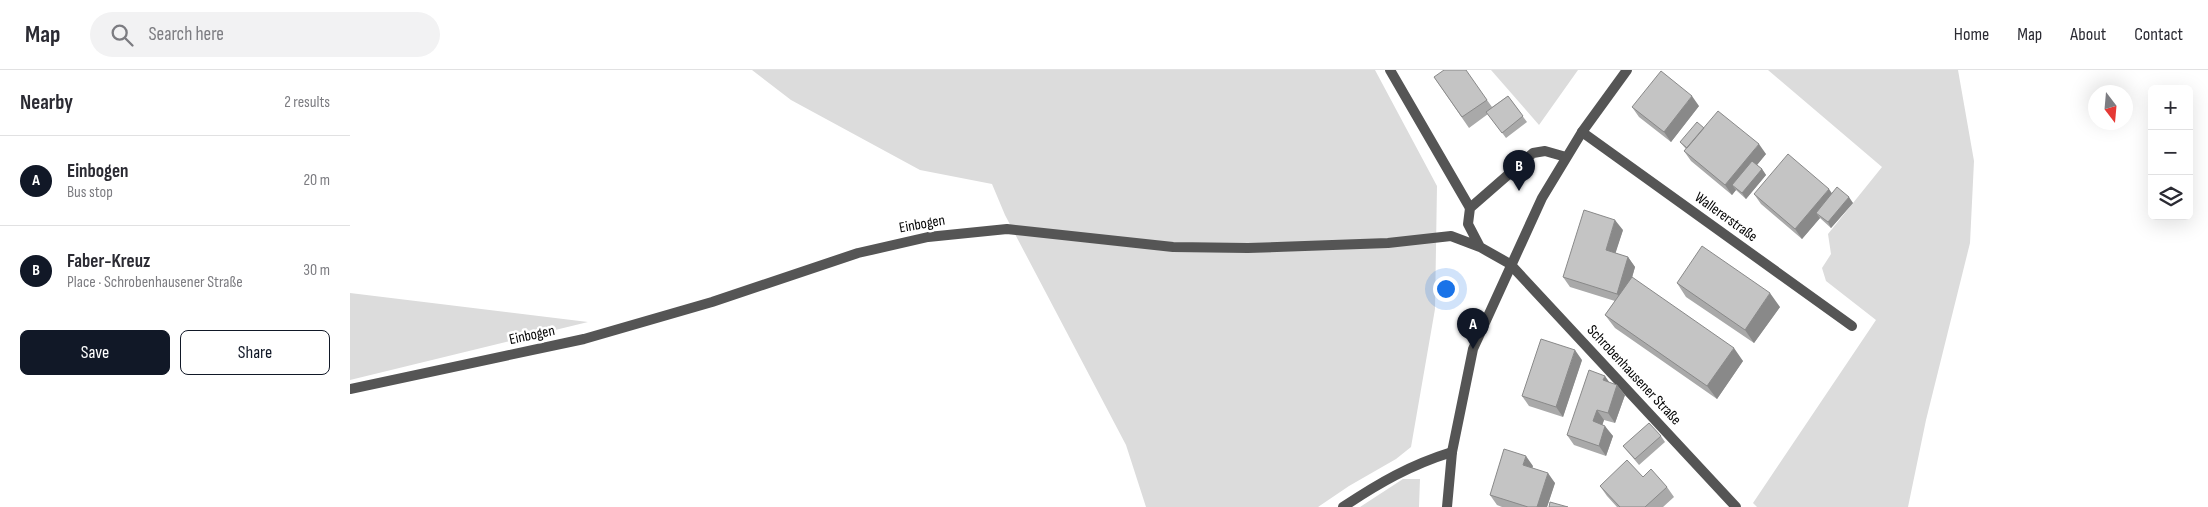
<!DOCTYPE html>
<html lang="en">
<head>
<meta charset="utf-8">
<style>
	body { margin:0; font-family:"Sofia Sans Condensed",sans-serif; background:#f2f2f3; color:#2b2b33 }
	.controls { position:absolute; right:15px; top:15px; display:grid; overflow:hidden; border-radius:8px; box-shadow:0 5px 20px #0002 }
	.controls button { width:45px; height:45px; display:grid; place-items:center; padding:0; border:0; border-bottom:1px solid #e1e1e2; background:#fff; color:#2b2b33; font:25px sans-serif }
	.compass { position:absolute; left:1738px; top:15px; width:45px; height:45px; border-radius:50%; background:#fff; box-shadow:0 5px 20px #0002; rotate:164deg }
	.you { position:absolute; left:1095px; top:218px; width:18px; height:18px; margin:-12px; border:4px solid #fff; border-radius:50%; background:#1a73e8; box-shadow:0 0 0 8px #1a73e833 }
	.badge { display:grid; place-items:center; width:32px; height:32px; border-radius:50%; background:#111827; color:#fff; font-size:16px; font-weight:700 }
	.pin { position:absolute; translate:-50% -41px; filter:drop-shadow(0 1px 2px #0008) }
	.pin::after { content:''; position:absolute; top:26px; width:18px; height:15px; background:inherit; clip-path:polygon(0 0,100% 0,50% 100%) }
	.list { margin:0; padding:0; list-style:none }
	h2 { display:flex; justify-content:space-between; align-items:center; height:65px; margin:0; padding:0 20px; font-size:21px }
	h2 small { font-size:16px; font-weight:400; color:#7c7c81 }
	.list li { display:grid; grid-template-columns:32px 1fr auto; gap:15px; align-items:center; box-sizing:border-box; height:90px; padding:0 20px; border-top:1px solid #e1e1e2 }
	.list b { display:block; font-size:19px; white-space:nowrap }
	.list p { margin:0; font-size:16px; white-space:nowrap; color:#7c7c81 }
	.list em { font-size:16px; font-style:normal; color:#7c7c81 }
	.actions { display:flex; gap:10px; padding:15px 20px }
	.actions a { flex:1; padding:11px 0; border:1px solid #111827; border-radius:8px; text-align:center; font-size:18px; color:#111827 }
	.actions .main { background:#111827; color:#fff }
	.icon { flex:none; width:28px; height:28px; fill:none; stroke:currentColor; stroke-width:2; stroke-linecap:round; stroke-linejoin:round }
	.map { position:relative; flex:none; width:1858px; height:437px; overflow:hidden }
	header { display:flex; align-items:center; gap:30px; box-sizing:border-box; height:70px; padding:0 25px; background:#fff; border-bottom:1px solid #e1e1e2 }
	header strong { font-size:24px }
	nav { display:flex; gap:28px; margin-inline-start:auto; font-size:18px }
	.search { width:350px; height:45px; background:#f2f2f3; display:flex; align-items:center; gap:12px; box-sizing:border-box; padding:0 18px; border-radius:28px; color:#7c7c81; font-size:19px }
	main { display:flex }
	aside { flex:1; background:#fff }
	.map>svg:first-child { display:block }
	.green { fill:#dcdcdc }
	.lines { fill:none; stroke-linecap:round; stroke-linejoin:round }
	.service { stroke:#555; stroke-width:10 }
	.minor { stroke:#555; stroke-width:10 }
	.tertiary { stroke:#555; stroke-width:10 }
	.wall { fill:#a9a9a9 }
	.shaded-wall { fill:#898989 }
	.building { fill:#c4c4c4; stroke:#898989 }
	.labels { text-anchor:middle; dominant-baseline:central; stroke-width:5; stroke-linejoin:round; paint-order:stroke }
	.street-label { font-size:15px; fill:#000; stroke:#fff }
</style>
</head>
<body>
<header>
<strong>Map</strong>
<div class="search"><svg class="icon" aria-label="search" viewBox="0 0 24 24"><circle cx="10" cy="10" r="6"/><path d="M15 15l6 6"/></svg>Search here</div>
<nav><a>Home</a><a>Map</a><a>About</a><a>Contact</a></nav>
</header>
<main>
<aside>
<h2>Nearby<small>2 results</small></h2>
<ul class="list">
<li><span class="badge">A</span><div><b>Einbogen</b><p>Bus stop</p></div><em>20 m</em></li>
<li><span class="badge">B</span><div><b>Faber-Kreuz</b><p>Place · Schrobenhausener Straße</p></div><em>30 m</em></li>
</ul>
<div class="actions"><a class="main">Save</a><a>Share</a></div>
</aside>
<div class="map">
<svg width="1858" height="437" viewBox="0 0 1858 437">
	<rect width="100%" height="100%" fill="#fff"/>
	<path class="green" d="M402,0h623l62,116 -2,123 -24,138 -15,12 -47,27 -31,21h-172l-20,-62 -121,-230 -13,-31 -72,-14 -129,-70z
		M1141,0h87l-39,55z
		M1418,0h190l16,91 -4,82 -44,177 -18,87h-151l-4,-4 123,-183 -50,-39 -4,-13 9,-14 -3,-20 54,-67z
		M0,223l238,29 -238,58z
		M1053,409h17l-1,28h-59z"/>
	<g class="lines">
		<path class="service" d="M1040,0l80,138
			M1160,194l226,243"/>
		<path class="minor" d="M1232,62l270,194
			M1130,177l-12,-23 2,-16 63,-55 12,-2 21,6
			M0,319l234,-50 128,-37 146,-49 70,-16 79,-8 166,18 75,1 140,-5 63,-7 29,11 30,17
			M993,437c36,-24 67,-42 109,-55"/>
		<path class="tertiary" d="M1097,437l5,-55 21,-103 69,-151 40,-66 45,-62"/>
	</g>
	<path class="wall" d="M1084,7l53,23 5,7 16,-11 19,26 -21,16 -18,-24 -19,14z
		M1349,36l-28,36 -32,-25 -7,-10z
		M1354,58l62,26 -9,11 5,4 4,6 -20,24 -10,-9 -4,5 -41,-34 -7,-10 2,-2 -6,-7z
		M1482,123l21,10 -22,25 -11,-10 -18,21 -41,-35 -7,-10z
		M1273,160l-8,23 13,4 7,10 -3,11 111,83 -26,38 -102,-71 -10,-13 10,-14 -45,-14 -7,-10z
		M1327,213l103,24 -26,36 -68,-46z
		M1232,290l-19,57 -34,-11 -7,-10z
		M1260,313l7,2 8,10 -10,28 -11,-3 -2,5 11,11 -7,20 -32,-11 -7,-10z
		M1311,366l4,6 -26,23 -16,-19z
		M1183,396l-1,2 23,15 -8,24h-45l-5,-2 -7,-10z
		M1293,407l24,10 7,10 -11,10h-46l-10,-11 -7,-10z"/>
	<path class="shaded-wall" d="M1342,26l7,10 -28,36 -7,-10z
		M1409,74l7,10 -29,35 -5,-4 4,5 -4,5 -7,-10z
		M1412,99l4,6 -20,24 -4,-6z
		M1479,119l7,10 -20,14 4,5 -18,21 -7,-10z
		M1499,127l4,6 -22,25 -3,-6z
		M1265,150l8,10 -10,31 -7,-11z
		M1278,187l7,10 -11,37 -7,-10z
		M1420,223l10,14 -26,36 -9,-13z
		M1384,278l9,13 -26,38 -10,-13z
		M1225,280l7,10 -19,57 -7,-10z
		M1255,306l7,10 -9,-6z
		M1267,315l8,10 -10,28 -7,-10z
		M1247,340l7,10 -4,12 -7,-11z
		M1255,356l8,10 -7,20 -7,-10z
		M1176,386l7,10 -3,9 -7,-10z
		M1198,403l7,10 -8,24h-10z"/>
	<path class="building" d="M1094,0h22l21,30 -25,17 -28,-40z
		M1311,1l31,25 -28,36 -32,-25z
		M1158,26l15,20 -21,17 -16,-21z
		M1368,41l41,33 -34,41 -41,-34z
		M1347,52l7,6 -17,20 -7,-6z
		M1438,84l41,35 -34,40 -41,-35z
		M1402,91l10,8 -20,24 -10,-8z
		M1487,117l12,10 -21,25 -12,-9z
		M1234,140l31,10 -9,30 22,7 -11,37 -54,-17z
		M1352,176l68,47 -25,37 -68,-47z
		M1282,207l102,71 -27,38 -102,-71z
		M1191,269l34,11 -19,57 -34,-11z
		M1239,300l16,6 -2,4 14,5 -9,28 -11,-3 -4,11 12,5 -6,20 -32,-11z
		M1299,353l12,13 -26,23 -12,-13z
		M1154,379l22,7 -3,9 25,8 -11,34h-9l-38,-12z
		M1277,390l16,17 8,-8 16,18 -22,20h-25l-20,-21z
		M1200,432l18,5h-19z"/>
	<g class="labels">
		<g class="street-label">
			<text transform="translate(1376 147) rotate(36)">Wallererstraße</text>
			<text transform="translate(572 154) rotate(-10)">Einbogen</text>
			<text transform="translate(182 265) rotate(-12)">Einbogen</text>
			<text transform="translate(1284 305) rotate(47)">Schrobenhausener Straße</text>
		</g>
	</g>
</svg>
<div class="controls">
<button>+</button>
<button>−</button>
<button><svg class="icon" aria-label="layers" viewBox="0 0 24 24"><path d="M12 4l9 5-9 5-9-5zM3 14l9 5 9-5"/></svg></button>
</div>
<svg class="compass" viewBox="-18 -18 36 36"><path d="M0-13l5 13h-10z" fill="#e53935"/><path d="M0 13l5-13h-10z" fill="#7c7c81"/></svg>
<div class="you"></div>
<div class="pin badge" style="left:1123px;top:279px">A</div>
<div class="pin badge" style="left:1169px;top:121px">B</div>
</div>
</main>
</body>
</html>
